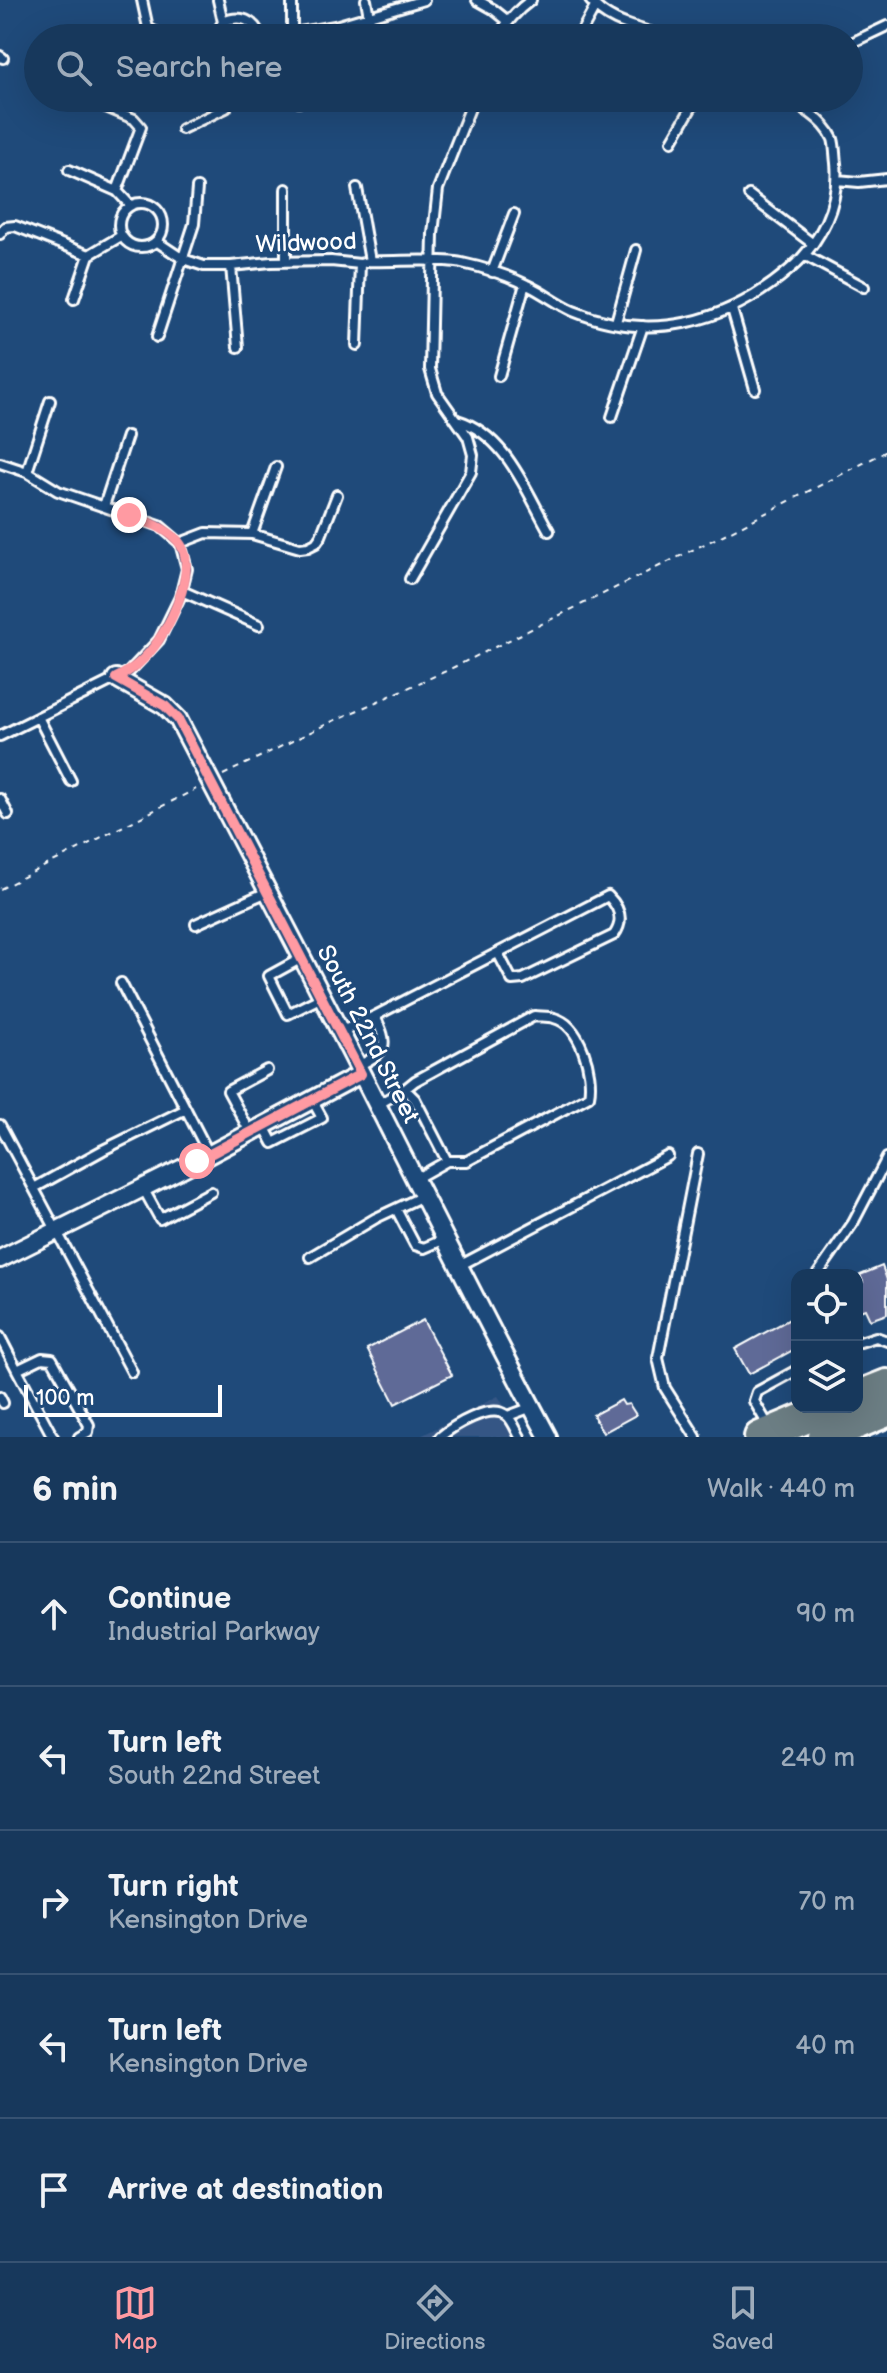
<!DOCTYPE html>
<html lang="en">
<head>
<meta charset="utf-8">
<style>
	body { margin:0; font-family:"Balsamiq Sans",sans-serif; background:#244365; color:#f1f3f6 }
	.controls { position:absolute; right:24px; bottom:24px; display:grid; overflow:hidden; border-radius:16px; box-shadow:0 8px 32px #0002 }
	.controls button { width:72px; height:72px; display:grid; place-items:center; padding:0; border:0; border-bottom:2px solid #365272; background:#17385c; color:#f1f3f6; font:40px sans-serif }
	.scale { position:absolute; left:24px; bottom:20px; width:198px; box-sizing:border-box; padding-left:8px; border:4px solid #fff; border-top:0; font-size:22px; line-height:28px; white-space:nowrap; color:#fff; -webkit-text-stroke:6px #1f4a7a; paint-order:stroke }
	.stop { position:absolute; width:24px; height:24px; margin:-18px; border:6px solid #ff9aa2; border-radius:50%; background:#fff }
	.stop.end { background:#ff9aa2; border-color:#fff; box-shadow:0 2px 8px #0008 }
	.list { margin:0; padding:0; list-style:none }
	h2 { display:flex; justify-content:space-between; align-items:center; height:104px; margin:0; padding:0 32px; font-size:34px }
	h2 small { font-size:26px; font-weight:400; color:#9eacbb }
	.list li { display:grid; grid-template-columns:52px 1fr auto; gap:24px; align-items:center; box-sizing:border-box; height:144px; padding:0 32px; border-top:2px solid #365272 }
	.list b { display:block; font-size:30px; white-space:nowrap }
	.list p { margin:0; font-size:26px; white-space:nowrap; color:#9eacbb }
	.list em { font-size:26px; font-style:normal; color:#9eacbb }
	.icon { flex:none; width:44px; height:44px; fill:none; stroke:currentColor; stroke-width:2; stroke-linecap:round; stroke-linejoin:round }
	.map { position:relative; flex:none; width:887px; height:1437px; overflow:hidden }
	.search { position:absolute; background:#17385c; box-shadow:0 8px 32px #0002; left:24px; right:24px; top:24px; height:88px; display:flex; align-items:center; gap:20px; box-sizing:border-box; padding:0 28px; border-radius:44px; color:#9eacbb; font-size:30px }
	.sheet { height:824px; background:#17385c }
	nav { display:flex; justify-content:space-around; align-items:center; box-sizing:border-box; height:112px; border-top:2px solid #365272; background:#17385c; font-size:22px; color:#9eacbb }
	nav a { display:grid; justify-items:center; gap:4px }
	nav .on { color:#ff9aa2 }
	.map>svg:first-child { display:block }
	.built { fill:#365785 }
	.building { fill:#5f6b97; stroke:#fff; stroke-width:2 }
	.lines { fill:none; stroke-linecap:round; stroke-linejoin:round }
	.lane-casing { stroke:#fff; stroke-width:14 }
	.street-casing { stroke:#fff; stroke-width:22 }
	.highway-casing { stroke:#fff; stroke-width:36 }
	.path { stroke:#fff; stroke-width:2; stroke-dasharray:6 6; stroke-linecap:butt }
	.lane { stroke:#1f4a7a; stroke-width:8 }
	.street { stroke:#1f4a7a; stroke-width:16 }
	.highway { stroke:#6c7e84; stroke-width:30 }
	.route { stroke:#ff9aa2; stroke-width:10 }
	.labels { text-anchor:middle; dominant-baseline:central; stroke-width:6; stroke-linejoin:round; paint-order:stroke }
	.street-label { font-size:24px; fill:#fff; stroke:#1f4a7a }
</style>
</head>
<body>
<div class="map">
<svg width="887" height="1437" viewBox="0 0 887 1437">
	<rect width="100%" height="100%" fill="#1f4a7a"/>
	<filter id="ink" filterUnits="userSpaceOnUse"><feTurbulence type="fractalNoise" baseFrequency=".0125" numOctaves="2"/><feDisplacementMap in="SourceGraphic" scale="16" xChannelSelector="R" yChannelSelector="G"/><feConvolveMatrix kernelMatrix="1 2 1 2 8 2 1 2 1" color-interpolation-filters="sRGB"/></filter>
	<g filter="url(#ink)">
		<path class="built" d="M498,1396l25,41h-104z"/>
		<path class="building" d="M882,1266l5,14v34l-17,6 -5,-11 -8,3v-28l6,-2 -3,-7z
			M797,1315v33l-48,26 -14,-25z
			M423,1320l29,55 -57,29 -28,-55z
			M621,1400l3,5 5,-1 7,11 -33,18 -10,-18z"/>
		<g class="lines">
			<defs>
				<path id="lane" d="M142,0l6,28c20,13 44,6 67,4
					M218,0l5,22
					M292,0v38
					M366,0l7,38
					M477,0l16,9 15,12
					M590,0c18,24 51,28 78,38
					M214,37l9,-15c17,-8 32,-2 38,16
					M264,38l71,-12 89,-26
					M498,38c8,-16 18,-27 33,-38
					M578,38l17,-31
					M849,44l38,-18
					M0,56l3,2
					M298,98l1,4
					M558,99v-1
					M99,104l35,15 7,8 -24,64
					M182,129l44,-21 -1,-10
					M672,141l25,-43
					M69,170l48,21 13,14
					M837,180l22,2 28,-3
					M357,188l13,73
					M286,189v72
					M749,195l64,49
					M119 225a22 22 0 1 1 44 0a22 22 0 1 1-44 0Z
					M0,234l5,-7 10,-1 74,29
					M156,241l27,18 21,7h27l40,-4 60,-1 29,3 10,-3c26,1 68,-3 92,2 23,5 48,13 69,24 14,7 28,18 42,24 78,32 154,12 216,-41 31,-26 51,-66 47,-107 -1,-7 -1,-18 -3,-24 -9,-20 -33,-34 -52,-41
					M806,256l58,31
					M231,266l7,81
					M492,272l22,-58
					M74,299l15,-44 32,-19
					M732,309l23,80
					M616,322l20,-72
					M157,337l37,-113 3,-36
					M357,345l3,-81
					M499,376l26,-92
					M612,417l31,-91
					M457,420c49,15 68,69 92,111
					M0,463l27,9 31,19 102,35 20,17 7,26 -7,28 -21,43 -30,32 -129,64
					M27,472l23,-71
					M104,506l23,-70
					M252,534l24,-67
					M180,543l26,-10 46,1 48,14 8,-1 8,-4 5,-7 16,-41
					M410,579l61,-107 2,-17 -5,-18 -31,-44 -7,-24 3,-135 5,-45 36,-91
					M182,591l77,34
					M38,717l33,64
					M0,799l8,15
					M196,924l71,-32
					M302,958l-33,18 19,38 34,-17
					M121,983l88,171
					M375,1016l233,-120c12,12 16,25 6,39l-91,44 -11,1 -14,-27
					M340,1032l35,-16c14,30 13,35 -17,50
					M405,1089l10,-8 119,-65c6,1 14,0 20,2 26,6 40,55 35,78l-122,65h-20l-32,18
					M377,1105l28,-16 10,10 32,62
					M0,1125l132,247
					M264,1126l9,17 49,-25 -10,-18
					M250,1132l-22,-41 39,-21
					M34,1188l69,-38 83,-41
					M143,1188l17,31 51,-27
					M396,1209l19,36 9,3 21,-9
					M310,1257l66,-39 47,-22
					M459,1266l209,-110
					M817,1275l36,-52 34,-65
					M0,1337l17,33
					M857,1343l19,-6 11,4
					M0,1397l3,6
					M508,1416l24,-9
					M769,1427l-15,-26 3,-9 40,-22
					M53,1437l-36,-67 25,-12 10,1 37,66 -1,7 -9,5
					M440,1437c13,-11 50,-34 66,-22 6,4 10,15 14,22
					M696,1437l-31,-49 -7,-30 40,-204"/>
				<path id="street" d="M116,678l49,28 13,13c38,74 77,147 115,221 86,165 167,333 255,497
					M0,1259l197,-98 164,-87"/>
				<path id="highway" d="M857,1397l30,-12
					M760,1437l72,-30
					M824,1437l63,-26"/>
			</defs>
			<use href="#lane" class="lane-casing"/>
			<use href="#street" class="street-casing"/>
			<use href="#highway" class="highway-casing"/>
			<path class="path" d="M223,775l108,-53 115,-51 283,-139 158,-81
				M0,889l196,-100"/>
			<use href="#lane" class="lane"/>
			<use href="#street" class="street"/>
			<use href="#highway" class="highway"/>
		</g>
	</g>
	<g class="lines" filter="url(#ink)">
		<path class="route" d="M129,515c17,6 36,12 49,26 21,24 -5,78 -20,100 -10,15 -25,29 -42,37l49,28 13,13c61,118 122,237 183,355l-164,87"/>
	</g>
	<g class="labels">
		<g class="street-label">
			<text transform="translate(306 243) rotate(-2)">Wildwood</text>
			<text transform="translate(368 1034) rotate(63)">South 22nd Street</text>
		</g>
	</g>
</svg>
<div class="controls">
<button><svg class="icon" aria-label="locate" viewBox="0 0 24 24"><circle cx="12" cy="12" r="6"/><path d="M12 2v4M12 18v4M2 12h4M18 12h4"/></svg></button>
<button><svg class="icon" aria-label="layers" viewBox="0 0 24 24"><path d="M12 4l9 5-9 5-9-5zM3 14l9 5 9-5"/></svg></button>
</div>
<div class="scale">100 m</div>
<div class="stop" style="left:197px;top:1161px"></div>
<div class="stop end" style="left:129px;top:515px"></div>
<div class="search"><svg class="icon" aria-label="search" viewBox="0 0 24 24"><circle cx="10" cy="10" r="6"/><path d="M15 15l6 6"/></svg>Search here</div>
</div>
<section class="sheet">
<h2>6 min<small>Walk · 440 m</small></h2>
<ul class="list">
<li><svg class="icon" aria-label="ahead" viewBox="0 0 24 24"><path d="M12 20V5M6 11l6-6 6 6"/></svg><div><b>Continue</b><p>Industrial Parkway</p></div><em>90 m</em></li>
<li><svg class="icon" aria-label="left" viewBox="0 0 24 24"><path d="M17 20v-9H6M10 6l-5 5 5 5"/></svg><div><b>Turn left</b><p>South 22nd Street</p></div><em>240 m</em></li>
<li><svg class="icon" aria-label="right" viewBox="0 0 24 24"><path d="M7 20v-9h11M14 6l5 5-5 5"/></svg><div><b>Turn right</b><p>Kensington Drive</p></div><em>70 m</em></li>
<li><svg class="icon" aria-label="left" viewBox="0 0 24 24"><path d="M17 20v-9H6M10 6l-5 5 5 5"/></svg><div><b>Turn left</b><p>Kensington Drive</p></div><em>40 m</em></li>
<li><svg class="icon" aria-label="arrive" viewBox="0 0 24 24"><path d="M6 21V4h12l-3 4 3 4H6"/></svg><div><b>Arrive at destination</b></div></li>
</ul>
</section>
<nav>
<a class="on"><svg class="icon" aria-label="map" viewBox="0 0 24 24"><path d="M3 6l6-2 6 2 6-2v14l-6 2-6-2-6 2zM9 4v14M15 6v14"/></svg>Map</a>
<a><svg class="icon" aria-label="directions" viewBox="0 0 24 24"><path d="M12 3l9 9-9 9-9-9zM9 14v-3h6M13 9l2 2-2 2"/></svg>Directions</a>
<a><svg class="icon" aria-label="saved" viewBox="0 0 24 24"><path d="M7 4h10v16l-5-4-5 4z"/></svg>Saved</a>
</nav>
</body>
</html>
